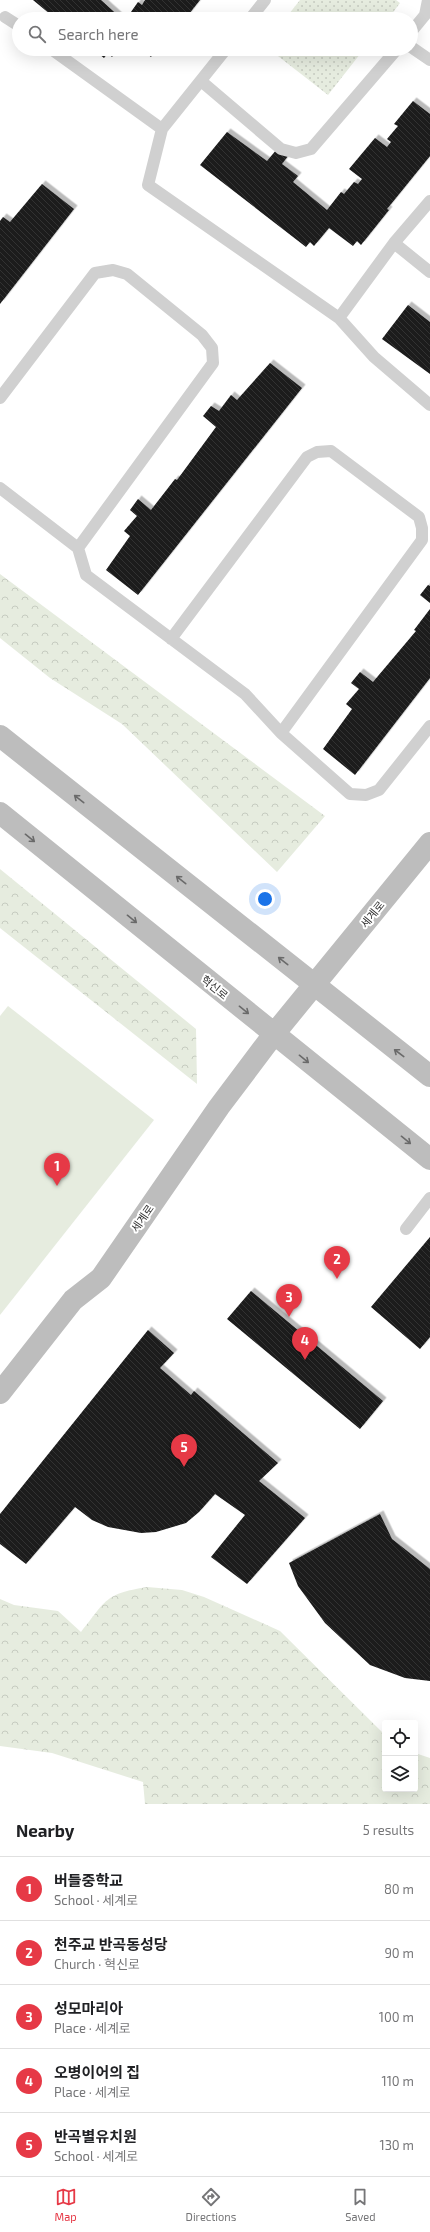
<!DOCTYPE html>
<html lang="en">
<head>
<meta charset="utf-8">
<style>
	body { margin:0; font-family:"Exo 2","Noto Sans KR",sans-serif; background:#f2f2f2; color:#202124 }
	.controls { position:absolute; right:12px; bottom:12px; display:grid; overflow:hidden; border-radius:4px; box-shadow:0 4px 16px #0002 }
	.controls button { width:36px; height:36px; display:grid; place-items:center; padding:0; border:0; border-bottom:1px solid #e0e0e0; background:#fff; color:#202124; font:20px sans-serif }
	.you { position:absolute; left:265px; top:899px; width:14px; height:14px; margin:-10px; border:3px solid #fff; border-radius:50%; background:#1a73e8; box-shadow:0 0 0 6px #1a73e833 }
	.badge { display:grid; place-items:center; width:26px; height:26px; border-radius:50%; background:#e63946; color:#fff; font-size:13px; font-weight:700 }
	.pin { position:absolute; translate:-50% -33px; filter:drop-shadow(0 1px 2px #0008) }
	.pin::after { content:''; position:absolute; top:21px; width:14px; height:12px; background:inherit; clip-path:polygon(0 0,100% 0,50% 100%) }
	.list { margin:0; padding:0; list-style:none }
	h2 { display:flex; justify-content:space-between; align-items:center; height:52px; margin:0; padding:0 16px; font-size:17px }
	h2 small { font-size:13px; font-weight:400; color:#757577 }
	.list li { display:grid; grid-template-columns:26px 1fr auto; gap:12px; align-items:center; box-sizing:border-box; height:64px; padding:0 16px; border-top:1px solid #e0e0e0 }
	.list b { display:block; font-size:15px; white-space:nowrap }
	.list p { margin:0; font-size:13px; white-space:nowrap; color:#757577 }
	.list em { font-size:13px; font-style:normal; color:#757577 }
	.icon { flex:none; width:22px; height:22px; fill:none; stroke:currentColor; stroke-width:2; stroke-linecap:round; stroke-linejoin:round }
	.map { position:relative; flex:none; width:430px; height:1804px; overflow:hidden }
	.search { position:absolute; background:#fff; box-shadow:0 4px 16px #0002; left:12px; right:12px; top:12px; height:44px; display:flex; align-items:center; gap:10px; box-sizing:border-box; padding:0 14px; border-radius:22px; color:#757577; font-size:15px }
	.sheet { height:372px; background:#fff }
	nav { display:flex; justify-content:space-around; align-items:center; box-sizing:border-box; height:56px; border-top:1px solid #e0e0e0; background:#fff; font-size:11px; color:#757577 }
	nav a { display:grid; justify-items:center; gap:2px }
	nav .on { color:#e63946 }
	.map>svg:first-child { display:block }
	.grass { fill:#e6ecdf }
	.forest { fill:url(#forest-crowns) }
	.park { fill:url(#park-dots) }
	.building { fill:url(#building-back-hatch); filter:url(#shadow) }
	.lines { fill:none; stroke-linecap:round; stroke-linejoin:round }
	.lane { stroke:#d0d0d0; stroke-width:12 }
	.secondary { stroke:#bdbdbd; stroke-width:22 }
	.oneway { stroke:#6a6a6a }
	.labels { text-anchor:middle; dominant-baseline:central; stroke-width:4; stroke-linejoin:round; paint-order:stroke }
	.street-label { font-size:11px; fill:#333; stroke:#fff }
</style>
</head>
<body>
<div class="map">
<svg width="430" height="1804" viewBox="0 0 430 1804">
	<defs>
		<pattern id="forest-crowns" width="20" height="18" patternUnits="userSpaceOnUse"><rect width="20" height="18" fill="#e6ecdf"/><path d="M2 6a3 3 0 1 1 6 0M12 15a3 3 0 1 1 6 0" fill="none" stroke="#c6cbc0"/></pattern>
		<pattern id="park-dots" width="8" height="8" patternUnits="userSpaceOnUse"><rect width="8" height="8" fill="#e6ecdf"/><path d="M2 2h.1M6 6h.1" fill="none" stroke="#c6cbc0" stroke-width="1.8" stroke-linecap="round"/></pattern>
		<pattern id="building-back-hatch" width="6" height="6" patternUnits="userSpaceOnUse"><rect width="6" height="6" fill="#1a1a1a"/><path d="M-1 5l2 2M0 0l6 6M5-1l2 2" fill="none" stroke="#333"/></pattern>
		<filter id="shadow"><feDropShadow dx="3.5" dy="-3.5" stdDeviation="0" flood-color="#0004"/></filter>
	</defs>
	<rect width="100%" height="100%" fill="#fff"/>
	<path class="grass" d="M8,1006l146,114 -154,195v-299z"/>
	<path class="forest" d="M0,574l325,242 -48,56 -155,-148 -72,-46 -50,-40z
		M0,869l196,160 1,55 -197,-156z
		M147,1587l35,3 22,7 76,34 105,104v54h30v-36l15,5v46h-285l-2,-22 -91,-29 -52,-7v-147l14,6 44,6 23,21c26,-32 23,-38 66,-45z"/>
	<path class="park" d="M300,0h96l4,3 -12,16h-103z
		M269,49h95l-36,46z"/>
	<path class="building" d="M33,0h68l21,19h-66z
		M145,0h55l-15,19h-59l12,-17 4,3z
		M93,49h25l-6,8 -4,-4 -4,5z
		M141,49h23l-5,6 -5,-3 -3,5z
		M413,101l17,13v42l-43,53 2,1 -28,35 -4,-4 -4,5 -24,-18 -15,18 -4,-4 -4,5 -106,-82 27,-33 40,29 10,-12 11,7 -6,8 16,12 -5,6 34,28 14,-18 3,2 10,-12 4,2 4,-5 -13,-10 26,-31 12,9 4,-5 -4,-3 11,-13 -4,-2z
		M42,184l32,25 -74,95v-83l3,-4 7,5z
		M408,305l22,17v52l-48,-35z
		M270,363l32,25 -164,207 -32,-25 24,-34 -6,-5 13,-15 -7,-6 8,-11 13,11 24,-31 2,1 39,-53 -13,-11 8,-10 8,5 12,-16 6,5z
		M428,585l2,1v17l-10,-8z
		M430,609v69l-75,97 -32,-26 29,-40 -6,-5 13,-15 -8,-6 9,-11 13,10 43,-51 -2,-1z
		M430,1237v100l-10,12 -49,-42z
		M251,1291l132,110 -23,28 -133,-110z
		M148,1330l26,23 -14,15 31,27 3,-4 84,72 -19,18 46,37 -58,66 -36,-27 34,-42 -30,-21 -16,18 -13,11 -30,9 -15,1 -33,-6 -16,-7 -17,-13 -49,57 -26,-20v-30z
		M380,1514l12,25 38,30v112l-25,-3 -35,-13 -45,-42 -27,-37 -9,-23z"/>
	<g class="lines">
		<path class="lane" d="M5,17l14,9
			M250,19l15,-19
			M411,32l14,-17 3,-15
			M411,47l19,13
			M51,49l111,80
			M226,49l-64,80 -14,56 191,133 35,39 56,48
			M201,81l80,68 15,4 15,-4 86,-100
			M394,243l36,29
			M339,318l55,-75 36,-42
			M0,398l95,-125 18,-3 14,4 75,61 10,13 1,15 -135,185
			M0,488l78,60 8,27 159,119 36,39 69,61 16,1 13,-5 51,-64
			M171,639l136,-182 10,-5 14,-1 88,66 3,11v12l-141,193
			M406,1229l24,-31"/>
		<path class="secondary" d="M0,736l430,340
			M0,813l430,346
			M0,1393l73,-93 28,-22 118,-171 55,-73 156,-191"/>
	</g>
	<defs><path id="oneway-shaft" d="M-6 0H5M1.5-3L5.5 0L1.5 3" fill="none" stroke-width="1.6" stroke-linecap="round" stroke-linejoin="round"/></defs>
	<g class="oneway">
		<use href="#oneway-shaft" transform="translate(79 799) rotate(-142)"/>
		<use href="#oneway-shaft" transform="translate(30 838) rotate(39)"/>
		<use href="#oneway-shaft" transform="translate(181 880) rotate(-142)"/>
		<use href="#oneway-shaft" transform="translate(132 919) rotate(39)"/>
		<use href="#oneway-shaft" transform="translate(283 961) rotate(-142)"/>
		<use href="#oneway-shaft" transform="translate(244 1010) rotate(39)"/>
		<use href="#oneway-shaft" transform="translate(399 1053) rotate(-143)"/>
		<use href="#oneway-shaft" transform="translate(304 1059) rotate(39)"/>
		<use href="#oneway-shaft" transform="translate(406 1140) rotate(39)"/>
	</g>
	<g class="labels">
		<g class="street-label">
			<text transform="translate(372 914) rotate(-51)">세계로</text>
			<text transform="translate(215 987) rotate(39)">혁신로</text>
			<text transform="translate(142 1218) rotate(-55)">세계로</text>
		</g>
	</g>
</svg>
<div class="controls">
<button><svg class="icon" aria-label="locate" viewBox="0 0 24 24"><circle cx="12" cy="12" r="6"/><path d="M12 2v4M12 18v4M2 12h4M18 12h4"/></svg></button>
<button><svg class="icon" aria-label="layers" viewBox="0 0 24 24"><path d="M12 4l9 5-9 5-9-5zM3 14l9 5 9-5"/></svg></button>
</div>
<div class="you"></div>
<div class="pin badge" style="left:57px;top:1186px">1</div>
<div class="pin badge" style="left:337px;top:1279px">2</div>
<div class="pin badge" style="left:289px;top:1317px">3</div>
<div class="pin badge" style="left:305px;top:1360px">4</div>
<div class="pin badge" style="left:184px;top:1467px">5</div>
<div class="search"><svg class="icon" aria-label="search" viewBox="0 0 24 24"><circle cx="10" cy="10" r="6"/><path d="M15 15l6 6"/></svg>Search here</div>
</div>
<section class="sheet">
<h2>Nearby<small>5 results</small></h2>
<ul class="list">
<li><span class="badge">1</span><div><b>버들중학교</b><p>School · 세계로</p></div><em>80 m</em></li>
<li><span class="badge">2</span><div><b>천주교 반곡동성당</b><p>Church · 혁신로</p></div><em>90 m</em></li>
<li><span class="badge">3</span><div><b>성모마리아</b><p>Place · 세계로</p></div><em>100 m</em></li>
<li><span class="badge">4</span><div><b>오병이어의 집</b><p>Place · 세계로</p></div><em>110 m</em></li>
<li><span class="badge">5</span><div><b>반곡별유치원</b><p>School · 세계로</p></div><em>130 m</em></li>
</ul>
</section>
<nav>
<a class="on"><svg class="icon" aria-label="map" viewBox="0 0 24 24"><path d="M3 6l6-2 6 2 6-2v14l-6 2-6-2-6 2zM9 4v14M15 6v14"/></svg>Map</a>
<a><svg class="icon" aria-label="directions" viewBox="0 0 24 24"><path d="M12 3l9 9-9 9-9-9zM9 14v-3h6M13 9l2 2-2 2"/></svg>Directions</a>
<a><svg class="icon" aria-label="saved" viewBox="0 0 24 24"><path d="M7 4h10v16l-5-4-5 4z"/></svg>Saved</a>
</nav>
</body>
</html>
